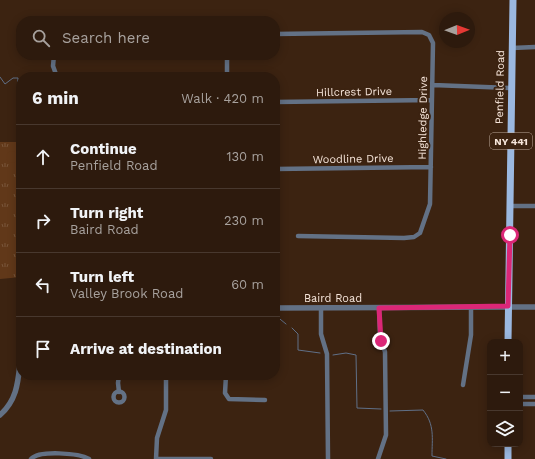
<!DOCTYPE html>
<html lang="en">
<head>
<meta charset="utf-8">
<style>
	body { margin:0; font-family:"Work Sans",sans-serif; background:#39271b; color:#f1f3f6 }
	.controls { position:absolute; right:12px; bottom:12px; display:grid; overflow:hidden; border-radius:8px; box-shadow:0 2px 10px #0003 }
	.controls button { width:36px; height:36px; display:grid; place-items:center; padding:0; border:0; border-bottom:1px solid #48382e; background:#2d1a0d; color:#f1f3f6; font:20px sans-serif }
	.compass { position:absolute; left:439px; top:12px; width:36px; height:36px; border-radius:50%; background:#2d1a0d; box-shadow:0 2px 10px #0003; rotate:89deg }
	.stop { position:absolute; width:12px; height:12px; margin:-9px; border:3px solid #db2777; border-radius:50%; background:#fff }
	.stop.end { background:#db2777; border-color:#fff; box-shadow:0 1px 4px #0008 }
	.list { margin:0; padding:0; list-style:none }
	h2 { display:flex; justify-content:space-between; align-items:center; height:52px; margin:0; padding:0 16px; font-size:17px }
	h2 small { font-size:13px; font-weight:400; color:#a7a19d }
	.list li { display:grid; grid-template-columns:26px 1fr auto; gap:12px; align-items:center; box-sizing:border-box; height:64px; padding:0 16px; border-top:1px solid #48382e }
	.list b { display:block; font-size:15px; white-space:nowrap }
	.list p { margin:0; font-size:13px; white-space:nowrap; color:#a7a19d }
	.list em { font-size:13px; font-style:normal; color:#a7a19d }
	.icon { flex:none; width:22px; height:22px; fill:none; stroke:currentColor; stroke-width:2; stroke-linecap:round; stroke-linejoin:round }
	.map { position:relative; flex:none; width:535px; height:459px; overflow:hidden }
	.search { position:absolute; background:#2d1a0d; box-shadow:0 2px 10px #0003; left:16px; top:16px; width:264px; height:44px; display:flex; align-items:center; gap:10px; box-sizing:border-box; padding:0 14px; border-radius:16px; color:#a7a19d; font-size:15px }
	.panel { position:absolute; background:#2d1a0d; box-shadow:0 2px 10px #0003; left:16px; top:72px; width:264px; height:308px; border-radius:16px }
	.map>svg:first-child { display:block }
	.grass { fill:url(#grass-tufts) }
	.garden { fill:#613819 }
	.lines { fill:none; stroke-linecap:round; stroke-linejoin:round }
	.stream { stroke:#607088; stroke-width:1 }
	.minor { stroke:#637185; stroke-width:4.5 }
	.tertiary { stroke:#637185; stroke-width:5.5 }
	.primary { stroke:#9bb8e0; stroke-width:7 }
	.route { stroke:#db2777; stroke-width:5 }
	.labels { text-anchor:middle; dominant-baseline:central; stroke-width:4; stroke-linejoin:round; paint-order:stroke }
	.shield { fill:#3c2311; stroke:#bfac9e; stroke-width:1 }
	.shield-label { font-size:10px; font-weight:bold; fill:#f7e6db }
	.street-label { font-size:11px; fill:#f7e6db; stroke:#3c2311 }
</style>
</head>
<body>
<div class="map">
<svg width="535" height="459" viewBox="0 0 535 459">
	<defs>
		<pattern id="grass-tufts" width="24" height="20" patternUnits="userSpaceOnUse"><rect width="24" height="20" fill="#613819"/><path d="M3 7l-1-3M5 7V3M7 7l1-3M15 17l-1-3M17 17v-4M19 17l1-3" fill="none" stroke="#78553a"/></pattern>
	</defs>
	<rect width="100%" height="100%" fill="#3c2311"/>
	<path class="grass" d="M0,142h21v135l-21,2z"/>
	<path class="garden" d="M6 157a6 6 0 1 1 12 0a6 6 0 1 1-12 0Z"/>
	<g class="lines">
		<path class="stream" d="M0,77l5,7 8,-6h5l-1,14 4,4
			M275,315l11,9
			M292,328l6,6v16l22,3
			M333,355l13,-2 10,2 1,53 24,1
			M390,411l33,-1c12,15 9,28 9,46l14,3"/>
		<path class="minor" d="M275,34l147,-2 7,3 4,8 -3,161 -10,29 -6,4 -10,1 -106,-2
			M512,48l23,-1
			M54,55l-1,11 4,11
			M227,77v-22
			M433,85l78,3
			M275,102l157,-2
			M275,169l156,-2
			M510,206h25
			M321,308v26l6,20 1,105
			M226,375l-1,18 4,6 36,1
			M463,385l8,-50v-28
			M113.5 397a5.5 5.5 0 1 1 11 0a5.5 5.5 0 1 1-11 0Z
			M119,392l-1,-9 1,-8
			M520,397h15
			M520,404h15
			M31,459c8,-9 48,-6 58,0
			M156,459l1,-21 9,-28v-35
			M156,459h55
			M378,459l8,-24 -1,-83 -5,-16 -1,-28"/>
		<path class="tertiary" d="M275,308l260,-1
			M0,415c19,-17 18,-37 21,-60"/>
		<path class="primary" d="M508,342l5,-342
			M508,459v-15"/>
	</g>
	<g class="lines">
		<path class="route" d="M381,341l-2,-33 129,-2 2,-71"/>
	</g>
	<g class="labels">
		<rect class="shield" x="490" y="133" width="42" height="16" rx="3"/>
		<g class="shield-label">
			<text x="511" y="141">NY 441</text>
		</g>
		<g class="street-label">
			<text transform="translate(500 87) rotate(-89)">Penfield Road</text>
			<text transform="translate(354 92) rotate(-1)">Hillcrest Drive</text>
			<text transform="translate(423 118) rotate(-89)">Highledge Drive</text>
			<text transform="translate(353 159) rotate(-1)">Woodline Drive</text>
			<text x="333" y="298">Baird Road</text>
		</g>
	</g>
</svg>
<div class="controls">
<button>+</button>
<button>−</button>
<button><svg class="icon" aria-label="layers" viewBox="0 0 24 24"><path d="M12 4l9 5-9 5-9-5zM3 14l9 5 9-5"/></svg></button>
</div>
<svg class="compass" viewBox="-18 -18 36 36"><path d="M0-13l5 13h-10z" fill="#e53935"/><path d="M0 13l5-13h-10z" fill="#a7a19d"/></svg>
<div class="stop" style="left:510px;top:235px"></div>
<div class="stop end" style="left:381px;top:341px"></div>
<div class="search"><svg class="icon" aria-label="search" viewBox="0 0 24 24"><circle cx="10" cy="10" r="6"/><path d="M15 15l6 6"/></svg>Search here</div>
<section class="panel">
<h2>6 min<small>Walk · 420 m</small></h2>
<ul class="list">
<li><svg class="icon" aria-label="ahead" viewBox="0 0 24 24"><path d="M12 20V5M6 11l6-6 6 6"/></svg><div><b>Continue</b><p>Penfield Road</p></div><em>130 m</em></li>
<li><svg class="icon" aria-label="right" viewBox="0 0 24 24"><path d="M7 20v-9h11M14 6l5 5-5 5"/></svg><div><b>Turn right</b><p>Baird Road</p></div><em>230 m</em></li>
<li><svg class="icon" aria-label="left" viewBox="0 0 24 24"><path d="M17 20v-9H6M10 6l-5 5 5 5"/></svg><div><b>Turn left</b><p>Valley Brook Road</p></div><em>60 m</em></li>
<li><svg class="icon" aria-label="arrive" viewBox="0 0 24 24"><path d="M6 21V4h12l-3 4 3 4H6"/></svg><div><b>Arrive at destination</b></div></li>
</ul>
</section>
</div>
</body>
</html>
